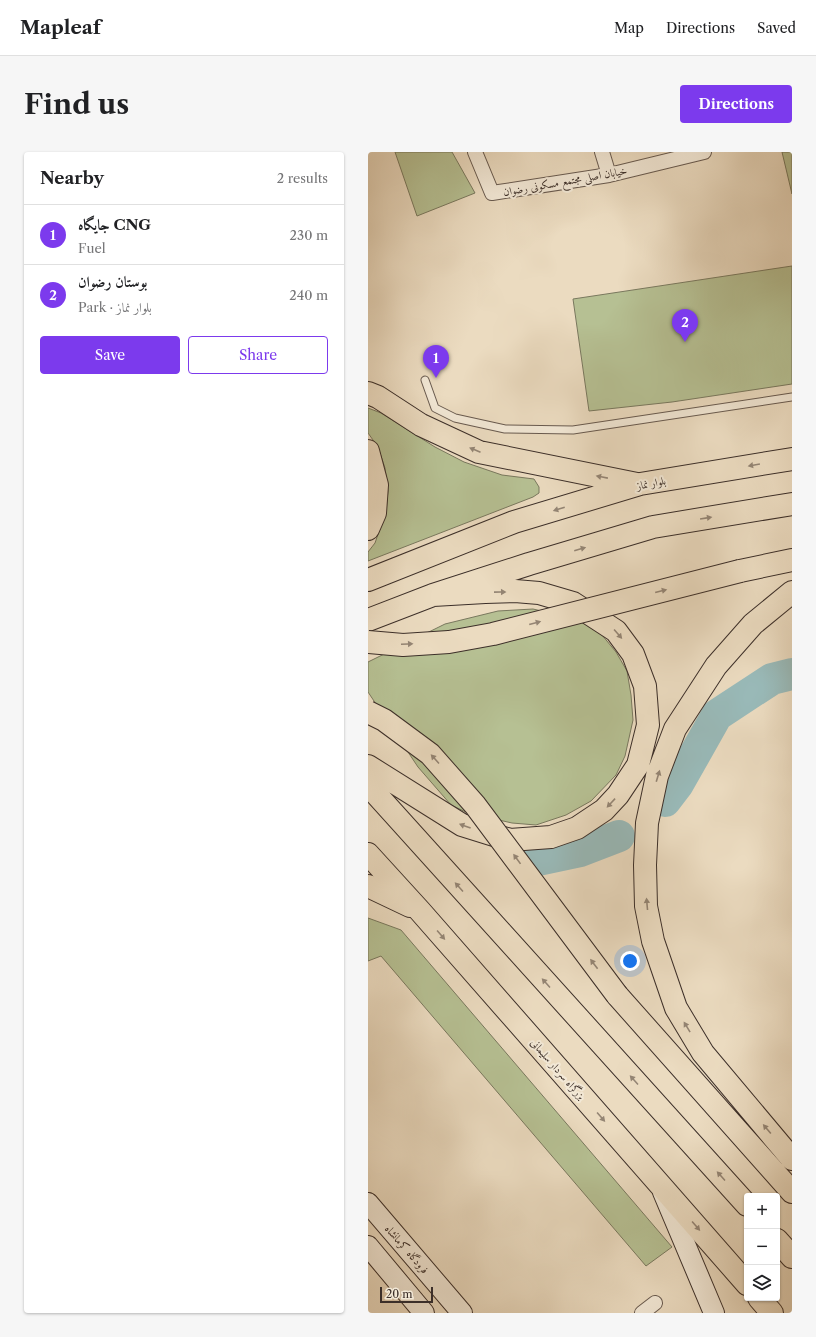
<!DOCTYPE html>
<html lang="en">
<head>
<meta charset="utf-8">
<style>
	body { margin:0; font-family:"Libre Caslon Text",Amiri,serif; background:#f6f6f6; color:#202124 }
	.controls { position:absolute; right:12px; bottom:12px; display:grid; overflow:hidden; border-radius:4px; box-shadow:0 1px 3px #0004 }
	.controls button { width:36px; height:36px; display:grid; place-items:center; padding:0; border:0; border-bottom:1px solid #e0e0e0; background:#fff; color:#202124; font:20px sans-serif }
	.scale { position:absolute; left:12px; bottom:10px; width:53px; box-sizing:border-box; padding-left:4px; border:2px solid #3c2f29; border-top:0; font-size:11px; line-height:14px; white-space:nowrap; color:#3c2f29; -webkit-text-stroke:3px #f2e8d6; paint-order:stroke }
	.you { position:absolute; left:262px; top:809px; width:14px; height:14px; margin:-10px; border:3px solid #fff; border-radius:50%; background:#1a73e8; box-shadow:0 0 0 6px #1a73e833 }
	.badge { display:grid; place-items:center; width:26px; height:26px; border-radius:50%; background:#7c3aed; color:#fff; font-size:13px; font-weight:700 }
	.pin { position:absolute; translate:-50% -33px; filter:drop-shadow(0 1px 2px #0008) }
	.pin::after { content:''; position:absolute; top:21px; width:14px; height:12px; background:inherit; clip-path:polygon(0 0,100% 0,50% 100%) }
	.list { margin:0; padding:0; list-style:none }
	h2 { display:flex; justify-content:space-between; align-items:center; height:52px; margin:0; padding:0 16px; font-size:17px }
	h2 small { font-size:13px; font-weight:400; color:#757577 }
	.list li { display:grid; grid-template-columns:26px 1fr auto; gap:12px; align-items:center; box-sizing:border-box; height:60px; padding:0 16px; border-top:1px solid #e0e0e0 }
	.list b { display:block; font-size:15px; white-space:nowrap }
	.list p { margin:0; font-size:13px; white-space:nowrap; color:#757577 }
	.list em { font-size:13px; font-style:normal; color:#757577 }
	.actions { display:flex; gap:8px; padding:12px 16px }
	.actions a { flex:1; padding:9px 0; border:1px solid #7c3aed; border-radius:4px; text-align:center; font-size:14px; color:#7c3aed }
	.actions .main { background:#7c3aed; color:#fff }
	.icon { flex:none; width:22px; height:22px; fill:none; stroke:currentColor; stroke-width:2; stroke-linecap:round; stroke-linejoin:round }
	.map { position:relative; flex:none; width:424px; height:1161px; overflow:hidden; border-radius:4px }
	header { display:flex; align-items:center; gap:24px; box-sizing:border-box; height:56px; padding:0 20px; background:#fff; border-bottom:1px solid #e0e0e0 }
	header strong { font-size:19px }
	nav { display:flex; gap:22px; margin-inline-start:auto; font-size:14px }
	.intro { display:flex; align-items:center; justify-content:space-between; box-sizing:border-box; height:96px; padding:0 24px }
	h1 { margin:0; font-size:28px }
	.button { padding:10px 18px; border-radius:4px; background:#7c3aed; color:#fff; font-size:14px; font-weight:700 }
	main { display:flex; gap:24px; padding:0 24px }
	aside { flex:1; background:#fff; border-radius:4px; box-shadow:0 1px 3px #0004 }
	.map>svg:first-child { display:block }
	.green { fill:#b6c093; stroke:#79785e }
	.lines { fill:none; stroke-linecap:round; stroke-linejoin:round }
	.river { stroke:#99bab9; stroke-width:32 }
	.service-casing { stroke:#685a4f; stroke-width:9 }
	.minor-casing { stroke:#685a4f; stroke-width:16 }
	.secondary-casing { stroke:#3c2f29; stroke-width:22 }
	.trunk-casing { stroke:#3c2f29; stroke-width:24 }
	.service { stroke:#f2e8d6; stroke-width:7 }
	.minor { stroke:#f2e8d6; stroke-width:14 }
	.secondary { stroke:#f2e8d6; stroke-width:20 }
	.trunk { stroke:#ebdbc0; stroke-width:22 }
	.trunk-bridge-casing { stroke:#3c2f29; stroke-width:24; stroke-linecap:butt }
	.trunk-bridge { stroke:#ebdbc0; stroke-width:22 }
	.oneway { fill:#948574 }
	.labels { text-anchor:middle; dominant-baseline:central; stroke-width:4; stroke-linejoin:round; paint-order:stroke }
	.street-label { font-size:11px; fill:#3c2f29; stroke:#f2e8d6 }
</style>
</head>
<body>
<header>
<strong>Mapleaf</strong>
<nav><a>Map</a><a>Directions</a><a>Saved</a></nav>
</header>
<div class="intro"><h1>Find us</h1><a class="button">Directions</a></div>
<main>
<aside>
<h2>Nearby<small>2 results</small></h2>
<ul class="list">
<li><span class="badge">1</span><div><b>جایگاه CNG</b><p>Fuel</p></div><em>230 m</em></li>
<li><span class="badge">2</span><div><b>بوستان رضوان</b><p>Park · بلوار نماز</p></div><em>240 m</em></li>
</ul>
<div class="actions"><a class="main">Save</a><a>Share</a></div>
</aside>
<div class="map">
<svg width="424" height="1161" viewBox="0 0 424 1161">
	<rect width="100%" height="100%" fill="#ebdbc0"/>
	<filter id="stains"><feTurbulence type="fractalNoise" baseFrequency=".005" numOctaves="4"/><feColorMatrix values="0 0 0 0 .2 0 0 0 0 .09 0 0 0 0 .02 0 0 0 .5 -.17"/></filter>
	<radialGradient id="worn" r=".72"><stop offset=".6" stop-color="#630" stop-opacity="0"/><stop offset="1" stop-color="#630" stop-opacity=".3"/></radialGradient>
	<path class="green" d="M27,0h57l23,41 -58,23z
		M414,0h10v42z
		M424,114v118l-120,18 -83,9 -16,-112z
		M0,256l13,5 54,34 29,15 38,13 32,4 5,8v6l-6,4 -165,64v-9l7,-9 11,-32 2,-20 -3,-23 -7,-21 -10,-14z
		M165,457l47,11 22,15 14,17 11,19 4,24 2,25 -8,36 -9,19 -25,26 -25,14 -30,10 -24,-2 -44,-10 -17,-8 -33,-38 -50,-75v-30l77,-38 53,-13z
		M0,766l33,12 271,317 -26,19 -265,-310 -13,5z"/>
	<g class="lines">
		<path class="river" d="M297,649l13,-17 39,-69 55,-36 20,-5
			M165,709l47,-10 39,-15"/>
		<defs>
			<path id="service" d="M57,228l10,28 20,10 50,11 68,1 219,-33"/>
			<path id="minor" d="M107,0l17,41 117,-18 95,-23
				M234,0l7,23
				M274,1161l13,-10"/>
			<path id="secondary" d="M295,1040l51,121
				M0,1051l94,110
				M0,1094l56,67"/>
			<path id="trunk" d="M0,241l10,4 43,28 58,27 158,32
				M0,299l9,34 -2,28 -7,16
				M372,419l52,-11
				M0,428l146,-58 126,-38 152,-25
				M424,440l-39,32 -37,42 -41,63 -18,47 -10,47 -2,42 1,41 7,35 23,67 27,45 89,106
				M0,468l65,-25 96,-31 124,-37 139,-23
				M0,614l94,59 48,15 41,-3 26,-9 27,-18 14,-15 20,-30 10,-40 -3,-39 -12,-32 -17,-23 -43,-28 -34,-10 -24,-2 -30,1 -52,3
				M0,633l379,420
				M0,702l52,57 327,373
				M0,734l42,20
				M249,843l175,197
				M409,1088l15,17
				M391,1146l13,15"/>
		</defs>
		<use href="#service" class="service-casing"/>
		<use href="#minor" class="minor-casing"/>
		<use href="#secondary" class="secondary-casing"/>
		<use href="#trunk" class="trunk-casing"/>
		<use href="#service" class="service"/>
		<use href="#minor" class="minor"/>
		<use href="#secondary" class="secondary"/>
		<use href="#trunk" class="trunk"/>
		<defs>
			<path id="trunk-bridge" d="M0,490l35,3 46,-3 44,-8 247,-63
				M0,560l16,8 46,34 45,51 142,190"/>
		</defs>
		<use href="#trunk-bridge" class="trunk-bridge-casing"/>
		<use href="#trunk-bridge" class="trunk-bridge"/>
	</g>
	<defs><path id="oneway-solid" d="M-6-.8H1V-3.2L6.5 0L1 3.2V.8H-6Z"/></defs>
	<g class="oneway">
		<use href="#oneway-solid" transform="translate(107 298) rotate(-157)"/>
		<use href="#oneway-solid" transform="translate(386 313) rotate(170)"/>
		<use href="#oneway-solid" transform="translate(234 325) rotate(-169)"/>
		<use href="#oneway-solid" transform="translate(191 357) rotate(163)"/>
		<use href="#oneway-solid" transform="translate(338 366) rotate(-9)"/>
		<use href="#oneway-solid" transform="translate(212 397) rotate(-16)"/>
		<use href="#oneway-solid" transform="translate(293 439) rotate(-14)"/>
		<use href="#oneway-solid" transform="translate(132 440) rotate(-1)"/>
		<use href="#oneway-solid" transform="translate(167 471) rotate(-15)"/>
		<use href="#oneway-solid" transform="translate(250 482) rotate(49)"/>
		<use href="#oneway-solid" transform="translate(39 492) rotate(-2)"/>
		<use href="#oneway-solid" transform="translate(67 607) rotate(-132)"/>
		<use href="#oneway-solid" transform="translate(290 624) rotate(-73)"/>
		<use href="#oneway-solid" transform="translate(243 651) rotate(133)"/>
		<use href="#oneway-solid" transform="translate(97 674) rotate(-160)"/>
		<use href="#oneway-solid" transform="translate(149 707) rotate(-126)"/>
		<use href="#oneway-solid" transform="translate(91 735) rotate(-132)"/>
		<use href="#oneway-solid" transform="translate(279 752) rotate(-95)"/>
		<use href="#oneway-solid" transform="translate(73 783) rotate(49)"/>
		<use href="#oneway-solid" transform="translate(226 812) rotate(-127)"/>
		<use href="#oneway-solid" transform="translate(178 831) rotate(-132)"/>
		<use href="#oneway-solid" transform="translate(319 875) rotate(-121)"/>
		<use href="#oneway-solid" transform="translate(266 928) rotate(-132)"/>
		<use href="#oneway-solid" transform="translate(233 965) rotate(49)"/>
		<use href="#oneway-solid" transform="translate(399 977) rotate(-130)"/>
		<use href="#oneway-solid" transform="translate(353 1024) rotate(-132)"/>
		<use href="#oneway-solid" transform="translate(328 1074) rotate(49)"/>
	</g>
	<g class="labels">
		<g class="street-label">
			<text transform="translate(197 29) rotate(-10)">خیابان اصلی مجتمع مسکونی رضوان</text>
			<text transform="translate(283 331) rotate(-11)">بلوار نماز</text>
			<text transform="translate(190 917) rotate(49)">بزرگراه سردار سلیمانی</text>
			<text transform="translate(39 1097) rotate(49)">فرودگاه کرمانشاه</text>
		</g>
	</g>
	<rect width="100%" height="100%" filter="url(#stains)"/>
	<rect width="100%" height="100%" fill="url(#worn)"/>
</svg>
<div class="controls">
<button>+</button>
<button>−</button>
<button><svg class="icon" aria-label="layers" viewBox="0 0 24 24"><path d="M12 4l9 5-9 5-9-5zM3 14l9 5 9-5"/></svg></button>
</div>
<div class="scale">20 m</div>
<div class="you"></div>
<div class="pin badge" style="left:68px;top:226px">1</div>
<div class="pin badge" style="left:317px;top:190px">2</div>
</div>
</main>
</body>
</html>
